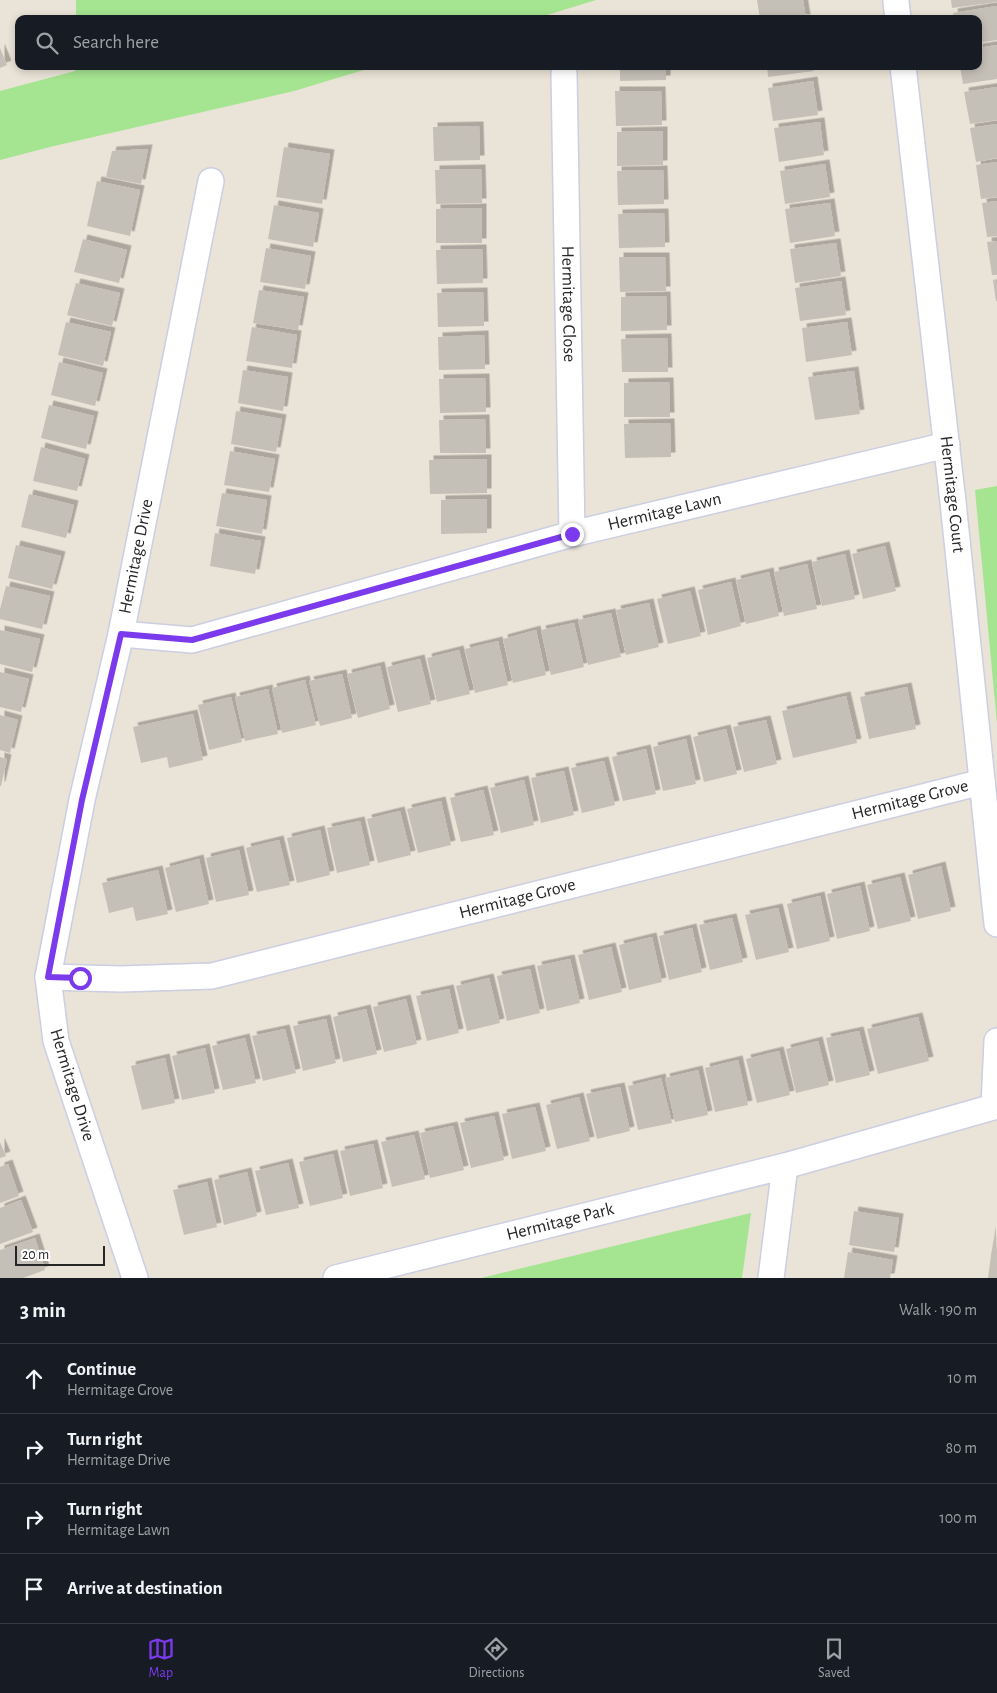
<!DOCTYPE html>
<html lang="en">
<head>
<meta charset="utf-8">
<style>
	body { margin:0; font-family:"Alegreya Sans",sans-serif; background:#242831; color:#f1f3f6 }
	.scale { position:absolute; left:15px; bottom:12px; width:90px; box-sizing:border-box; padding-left:5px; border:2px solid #262626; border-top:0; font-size:14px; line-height:18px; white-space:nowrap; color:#262626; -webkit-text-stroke:4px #fff; paint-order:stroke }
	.stop { position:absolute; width:15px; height:15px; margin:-11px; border:4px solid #7c3aed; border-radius:50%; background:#fff }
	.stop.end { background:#7c3aed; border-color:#fff; box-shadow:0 1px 5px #0008 }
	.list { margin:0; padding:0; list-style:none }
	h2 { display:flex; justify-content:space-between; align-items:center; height:65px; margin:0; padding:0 20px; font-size:21px }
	h2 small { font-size:16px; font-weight:400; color:#9ea1a6 }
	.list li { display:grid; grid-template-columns:32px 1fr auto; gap:15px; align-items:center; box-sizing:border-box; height:70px; padding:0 20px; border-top:1px solid #363941 }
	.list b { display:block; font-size:19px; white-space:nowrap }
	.list p { margin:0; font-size:16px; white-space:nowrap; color:#9ea1a6 }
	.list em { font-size:16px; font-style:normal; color:#9ea1a6 }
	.icon { flex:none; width:28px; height:28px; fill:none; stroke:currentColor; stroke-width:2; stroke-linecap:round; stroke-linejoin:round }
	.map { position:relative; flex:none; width:997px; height:1278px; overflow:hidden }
	.search { position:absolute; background:#171b24; box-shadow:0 2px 8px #0003; left:15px; right:15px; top:15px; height:55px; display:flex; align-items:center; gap:12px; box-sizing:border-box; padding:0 18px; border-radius:10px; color:#9ea1a6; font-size:19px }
	.sheet { height:345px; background:#171b24 }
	nav { display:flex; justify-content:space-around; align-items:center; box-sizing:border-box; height:70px; border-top:1px solid #363941; background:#171b24; font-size:14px; color:#9ea1a6 }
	nav a { display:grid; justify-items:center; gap:2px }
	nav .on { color:#7c3aed }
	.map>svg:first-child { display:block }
	.green { fill:#a5e490 }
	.building { fill:#c5c0b7; filter:url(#shadow) }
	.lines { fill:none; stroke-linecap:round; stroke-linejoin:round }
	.minor-casing { stroke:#cccee1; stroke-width:28 }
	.minor { stroke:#fff; stroke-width:25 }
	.route { stroke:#7c3aed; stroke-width:6 }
	.labels { text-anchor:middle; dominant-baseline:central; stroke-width:4; stroke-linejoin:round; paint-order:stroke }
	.street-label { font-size:18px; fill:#262626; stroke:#fff }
</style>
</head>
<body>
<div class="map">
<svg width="997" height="1278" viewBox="0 0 997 1278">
	<defs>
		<filter id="shadow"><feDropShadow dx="4.5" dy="-4.5" stdDeviation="0" flood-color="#0004"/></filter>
	</defs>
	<rect width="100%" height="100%" fill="#eae3d7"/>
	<path class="green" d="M76,0h520l-62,19h-458z
		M75,66h302l-83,25 -240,55 -54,14v-69l75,-20z
		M997,486v237l-22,-233z
		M751,1213l-9,65h-261z"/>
	<path class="building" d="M757,0h46l3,19h-46z
		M951,0h46v2l-45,6z
		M997,6v34l-19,3v-24h-24l-1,-6z
		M997,45v34l-34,5 -3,-18h18v-18z
		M0,48l7,17 -7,3z
		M620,66h46v14l-46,1z
		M767,66h46l1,5 -46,6z
		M813,81l5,34 -45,6 -5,-33z
		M997,87v33l-27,4 -6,-32z
		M615,91h46l1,34 -46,1z
		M820,122l4,33 -45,7 -5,-34z
		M997,124v34l-21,4 -6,-34z
		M479,126l1,34 -46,1 -1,-34z
		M663,131v34l-46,1v-34z
		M284,147l46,7 -8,50 -46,-7z
		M148,149l-7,35 -35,-7 6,-26z
		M997,162v35l-16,2 -5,-34z
		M825,164l5,33 -45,7 -5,-33z
		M481,169l1,34 -46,1 -1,-34z
		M663,170l1,34 -46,1 -1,-34z
		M97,181l43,9 -10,46 -43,-10z
		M997,201v35l-10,1 -5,-34z
		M830,203l5,33 -45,7 -5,-34z
		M274,205l45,8 -6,34 -45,-8z
		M482,208v35h-46v-34z
		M664,213l1,34 -46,1 -1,-34z
		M83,239l44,11 -8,33 -45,-11z
		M997,241v34h-5l-5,-33z
		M836,243l5,33 -46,7 -5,-34z
		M266,248l45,8 -6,33 -45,-7z
		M482,249l1,34 -46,1 -1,-34z
		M619,257h46l1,34 -46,1z
		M997,279v22h-1l-3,-21z
		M841,281l5,34 -46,6 -5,-33z
		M76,283l44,10 -8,33 -45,-11z
		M259,290l45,7 -6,33 -45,-7z
		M483,292l1,34 -46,1 -1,-34z
		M666,296l1,34 -46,1v-34z
		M66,322l45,10 -8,34 -45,-11z
		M847,322l5,33 -46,7 -4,-34z
		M252,327l45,8 -5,33 -46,-7z
		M484,335l1,34 -46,1 -1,-33z
		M667,338l1,34h-46l-1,-33z
		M59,362l44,11 -8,33 -44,-11z
		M243,370l45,7 -5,34 -45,-8z
		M854,371l6,43 -45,6 -7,-43z
		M485,378l1,34 -46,1 -1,-34z
		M669,382l1,35h-46v-34z
		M49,405l45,11 -8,33 -45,-11z
		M236,411l46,8 -6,33 -45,-8z
		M485,419l1,34h-46l-1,-33z
		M670,423l1,34 -46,1 -1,-34z
		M41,447l44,12 -8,32 -44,-10z
		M230,451l45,8 -6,33 -45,-7z
		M487,459v34l-57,1 -1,-34z
		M222,493l45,7 -5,34 -46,-8z
		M29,494l45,11 -8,33 -45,-11z
		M487,499v34l-46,1v-34z
		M215,533l46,8 -6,33 -45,-8z
		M16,545l45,11 -9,33 -44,-11z
		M885,546l11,45 -33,8 -11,-45z
		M845,554l10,45 -33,7 -10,-44z
		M807,564l10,45 -33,7 -10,-44z
		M769,572l10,44 -33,8 -10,-44z
		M731,582l10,44 -33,9 -10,-45z
		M6,586l44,10 -8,33 -42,-10v-10z
		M690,591l11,45 -33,8 -11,-45z
		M649,603l10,44 -33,8 -10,-45z
		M611,613l10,44 -33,8 -10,-45z
		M574,623l10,44 -33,8 -10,-45z
		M0,630l40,9 -8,33 -32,-8z
		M536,630l10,45 -33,8 -10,-44z
		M498,641l10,44 -33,8 -10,-44z
		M459,650l11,44 -33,8 -10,-44z
		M420,659l11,45 -33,8 -11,-45z
		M380,666l10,43 -32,9 -11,-44z
		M0,672l29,7 -8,33 -21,-5z
		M342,674l10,44 -32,8 -11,-45z
		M305,680l11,45 -34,8 -10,-45z
		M907,687l9,42 -47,10 -9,-42z
		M268,689l10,45 -33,7 -10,-44z
		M846,696l11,47 -64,15 -11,-47z
		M231,697l11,45 -33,8 -11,-45z
		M193,714l10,46 -34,8 -2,-11 -26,6 -8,-36z
		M0,715l18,5 -8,33 -10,-3z
		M766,720l11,44 -33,8 -11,-45z
		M726,729l11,45 -33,8 -11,-45z
		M686,739l10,45 -33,7 -10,-44z
		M646,749l10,45 -33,7 -11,-44z
		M0,757l7,2 -6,27h-1z
		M604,761l11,44 -33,8 -11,-45z
		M564,771l10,44 -33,8 -10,-45z
		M524,780l10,45 -33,8 -11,-45z
		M483,790l11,45 -33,7 -11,-44z
		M441,801l10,44 -33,8 -11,-44z
		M400,811l11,44 -33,8 -11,-44z
		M360,821l10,44 -33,8 -10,-45z
		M320,830l10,45 -33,8 -10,-45z
		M279,840l11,45 -33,7 -11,-44z
		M239,850l10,45 -33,7 -10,-44z
		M199,859l10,45 -33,8 -11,-44z
		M941,866l10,45 -33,8 -10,-44z
		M158,870l10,44 -32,7 -3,-14 -24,6 -7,-30z
		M900,877l11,44 -33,8 -11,-44z
		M860,886l10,45 -33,8 -10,-45z
		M820,896l10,45 -33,8 -10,-45z
		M778,908l11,44 -33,8 -11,-45z
		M732,918l11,44 -33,8 -11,-45z
		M692,928l10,44 -33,8 -10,-44z
		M652,937l10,45 -33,8 -10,-45z
		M611,947l11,45 -33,8 -11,-45z
		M570,959l10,44 -33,8 -10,-45z
		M530,969l10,44 -33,8 -10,-45z
		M489,978l11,45 -33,8 -11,-45z
		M449,989l10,44 -32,8 -11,-45z
		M406,999l11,45 -33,8 -11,-45z
		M366,1009l11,45 -34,8 -10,-45z
		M918,1017l11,44 -51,13 -11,-45z
		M326,1019l10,44 -33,8 -10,-45z
		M285,1029l11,44 -33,8 -11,-45z
		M859,1031l11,44 -34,8 -10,-45z
		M245,1038l11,45 -33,7 -11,-44z
		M818,1041l11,44 -33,8 -10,-44z
		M205,1048l10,45 -33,7 -10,-44z
		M779,1051l11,44 -33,8 -11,-44z
		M165,1058l10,45 -33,7 -11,-44z
		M738,1060l10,45 -33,7 -10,-44z
		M698,1070l10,45 -33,7 -10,-44z
		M661,1078l11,45 -34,7 -10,-44z
		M620,1087l10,44 -33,8 -11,-45z
		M579,1097l11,44 -33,8 -11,-44z
		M535,1107l11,44 -34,8 -10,-45z
		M494,1116l10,44 -33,8 -11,-45z
		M453,1126l11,44 -34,8 -10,-45z
		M414,1135l11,44 -33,8 -11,-45z
		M0,1142l6,14 -6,2z
		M373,1144l10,44 -33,8 -10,-45z
		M333,1154l10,44 -33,8 -11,-44z
		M288,1163l11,45 -33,7 -11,-44z
		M8,1164l11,32 -19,7v-36z
		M247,1172l10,44 -33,9 -10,-45z
		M207,1182l10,45 -33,8 -11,-45z
		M21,1200l12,32 -33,12v-36z
		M854,1211l45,7 -5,34 -45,-7z
		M996,1226l1,52h-9l3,-23z
		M35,1238l10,32 -22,8h-23v-28z
		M848,1252l45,8 -3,18h-46z"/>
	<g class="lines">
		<defs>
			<g id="minor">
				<path d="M896,2l2,17"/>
				<path id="s1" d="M903,66l50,436 44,422"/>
				<path id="s2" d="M564,73l8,461"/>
				<path id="s3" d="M121,634l71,6 380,-106 375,-89"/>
				<path id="s4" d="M48,977l73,2 91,-3 770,-194"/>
				<path d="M994,1106l3,-65"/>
				<path id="s5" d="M135,1278l-79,-237 -8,-64 34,-177 39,-166 90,-453"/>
				<path id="s6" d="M336,1278l449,-112 212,-60"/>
				<path d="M771,1278l14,-112"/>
			</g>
		</defs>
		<use href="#minor" class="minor-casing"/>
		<use href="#minor" class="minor"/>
	</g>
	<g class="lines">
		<path class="route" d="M80,978l-32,-1 34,-177 39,-166 71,6 380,-106"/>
	</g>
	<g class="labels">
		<g class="street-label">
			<text stroke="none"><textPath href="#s2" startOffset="231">Hermitage Close</textPath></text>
			<text stroke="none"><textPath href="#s1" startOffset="431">Hermitage Court</textPath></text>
			<text stroke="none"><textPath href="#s3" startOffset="561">Hermitage Lawn</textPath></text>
			<text stroke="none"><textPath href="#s5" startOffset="744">Hermitage Drive</textPath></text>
			<text stroke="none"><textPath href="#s4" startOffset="884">Hermitage Grove</textPath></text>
			<text stroke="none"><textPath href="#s4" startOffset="479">Hermitage Grove</textPath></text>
			<text transform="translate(72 1085) rotate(73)">Hermitage Drive</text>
			<text stroke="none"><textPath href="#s6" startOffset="231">Hermitage Park</textPath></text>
		</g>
	</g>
</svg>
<div class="scale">20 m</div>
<div class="stop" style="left:80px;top:978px"></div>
<div class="stop end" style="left:572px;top:534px"></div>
<div class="search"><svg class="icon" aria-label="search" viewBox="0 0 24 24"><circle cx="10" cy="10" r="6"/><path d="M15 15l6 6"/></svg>Search here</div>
</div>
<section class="sheet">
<h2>3 min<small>Walk · 190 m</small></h2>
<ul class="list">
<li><svg class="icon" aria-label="ahead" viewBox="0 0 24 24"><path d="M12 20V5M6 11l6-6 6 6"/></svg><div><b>Continue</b><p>Hermitage Grove</p></div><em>10 m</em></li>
<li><svg class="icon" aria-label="right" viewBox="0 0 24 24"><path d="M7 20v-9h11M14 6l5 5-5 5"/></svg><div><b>Turn right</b><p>Hermitage Drive</p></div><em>80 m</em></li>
<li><svg class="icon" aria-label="right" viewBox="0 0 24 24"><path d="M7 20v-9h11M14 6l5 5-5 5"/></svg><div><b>Turn right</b><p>Hermitage Lawn</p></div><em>100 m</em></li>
<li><svg class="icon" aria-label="arrive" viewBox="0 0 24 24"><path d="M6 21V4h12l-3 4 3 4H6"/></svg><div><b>Arrive at destination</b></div></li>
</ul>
</section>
<nav>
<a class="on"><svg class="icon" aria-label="map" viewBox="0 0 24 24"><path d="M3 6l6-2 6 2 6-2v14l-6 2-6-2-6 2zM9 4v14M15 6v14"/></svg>Map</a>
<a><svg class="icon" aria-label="directions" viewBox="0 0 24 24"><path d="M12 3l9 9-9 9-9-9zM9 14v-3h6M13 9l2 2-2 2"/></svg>Directions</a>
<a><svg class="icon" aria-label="saved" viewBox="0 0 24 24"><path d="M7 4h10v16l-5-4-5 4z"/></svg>Saved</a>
</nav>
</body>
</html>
